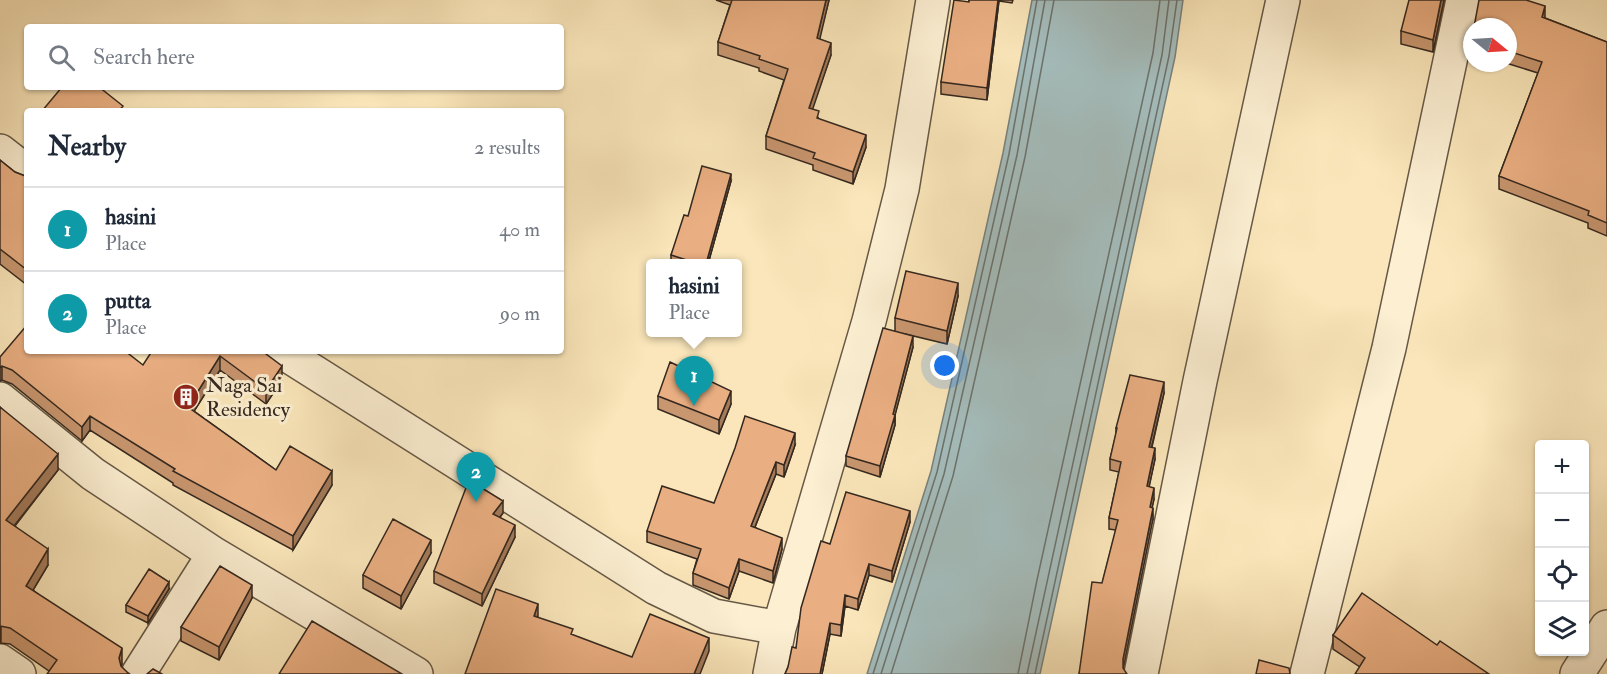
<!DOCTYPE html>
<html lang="en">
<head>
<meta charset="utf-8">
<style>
	body { margin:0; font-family:"IM FELL Double Pica",serif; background:#f2f2f3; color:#1f2937 }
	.controls { position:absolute; right:18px; bottom:18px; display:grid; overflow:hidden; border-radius:6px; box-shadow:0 2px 4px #0004 }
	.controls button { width:54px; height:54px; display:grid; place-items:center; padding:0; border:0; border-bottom:2px solid #e0e1e3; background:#fff; color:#1f2937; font:30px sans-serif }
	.compass { position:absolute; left:1463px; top:18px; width:54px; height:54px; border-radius:50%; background:#fff; box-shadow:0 2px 4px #0004; rotate:108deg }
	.you { position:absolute; left:945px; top:366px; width:21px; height:21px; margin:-15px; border:4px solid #fff; border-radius:50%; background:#1a73e8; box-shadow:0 0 0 9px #1a73e833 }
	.badge { display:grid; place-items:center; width:39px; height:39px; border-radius:50%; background:#111827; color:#fff; font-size:20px; font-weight:700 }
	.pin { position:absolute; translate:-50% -50px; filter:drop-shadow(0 2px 3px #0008) }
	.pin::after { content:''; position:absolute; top:32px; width:21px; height:18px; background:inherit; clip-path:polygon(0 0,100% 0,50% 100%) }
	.popup { position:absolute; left:646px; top:259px; width:96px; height:78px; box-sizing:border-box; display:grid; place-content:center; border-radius:6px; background:#fff; filter:drop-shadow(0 2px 4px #0005); font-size:20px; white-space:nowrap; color:#747a83 }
	.popup b { font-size:22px; color:#1f2937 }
	.popup::after { content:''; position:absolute; left:50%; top:100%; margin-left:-12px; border:12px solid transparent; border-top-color:#fff }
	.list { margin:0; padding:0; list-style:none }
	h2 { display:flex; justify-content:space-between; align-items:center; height:78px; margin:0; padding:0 24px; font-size:26px }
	h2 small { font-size:20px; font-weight:400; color:#747a83 }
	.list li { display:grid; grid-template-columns:39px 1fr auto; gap:18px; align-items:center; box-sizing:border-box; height:84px; padding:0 24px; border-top:2px solid #e0e1e3 }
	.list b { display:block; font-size:22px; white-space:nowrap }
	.list p { margin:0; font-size:20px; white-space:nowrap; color:#747a83 }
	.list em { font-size:20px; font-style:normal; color:#747a83 }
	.icon { flex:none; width:33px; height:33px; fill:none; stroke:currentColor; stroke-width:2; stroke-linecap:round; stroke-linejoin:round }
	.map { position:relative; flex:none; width:1607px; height:674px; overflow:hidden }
	.search { position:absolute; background:#fff; box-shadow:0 2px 4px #0004; left:24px; top:24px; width:540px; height:66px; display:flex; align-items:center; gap:15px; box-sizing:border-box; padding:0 21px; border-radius:6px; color:#747a83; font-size:22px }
	.panel { position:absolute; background:#fff; box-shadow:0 2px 4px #0004; left:24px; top:108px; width:540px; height:246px; border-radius:6px }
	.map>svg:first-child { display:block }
	.water { fill:#a4bcbb; stroke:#77817d; stroke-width:1.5 }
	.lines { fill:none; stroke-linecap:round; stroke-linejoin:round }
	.shore { stroke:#6c726d; stroke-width:1.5 }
	.street-casing { stroke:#665846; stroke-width:36 }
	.street { stroke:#fcefd2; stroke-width:33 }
	.wall { fill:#c8966f; stroke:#34281f; stroke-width:1.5 }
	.shaded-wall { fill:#a37a5a; stroke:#34281f; stroke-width:1.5 }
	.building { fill:#e9ae81; stroke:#34281f; stroke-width:1.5 }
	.labels { text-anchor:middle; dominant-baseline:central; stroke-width:6; stroke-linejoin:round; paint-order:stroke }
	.poi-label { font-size:21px; fill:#34281f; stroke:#fcefd2; text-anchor:start }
</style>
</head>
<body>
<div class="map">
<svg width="1607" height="674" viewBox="0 0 1607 674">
	<rect width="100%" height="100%" fill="#fae6ba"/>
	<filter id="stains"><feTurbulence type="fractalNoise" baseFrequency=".00333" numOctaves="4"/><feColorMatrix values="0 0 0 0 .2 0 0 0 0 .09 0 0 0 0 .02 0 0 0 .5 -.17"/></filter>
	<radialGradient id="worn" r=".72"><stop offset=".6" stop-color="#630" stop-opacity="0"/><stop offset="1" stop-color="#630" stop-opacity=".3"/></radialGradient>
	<path class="water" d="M1032,0h151l-8,57 -135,617h-173l64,-203 72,-318z"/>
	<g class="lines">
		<path class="shore" d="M873,674l64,-202 72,-318 28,-154
			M881,674l63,-200 73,-319 28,-155
			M891,674l62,-198 72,-319 29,-157
			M1018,674l19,-94 116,-527 7,-53
			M1027,674l135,-619 7,-55
			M1035,674l134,-618 8,-56"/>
		<defs>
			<path id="street" d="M0,151l27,21
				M281,351l375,237 58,28 65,12
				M0,399l93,75 121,80 202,120
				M0,661l19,13
				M138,674l76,-120
				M770,674l9,-46 90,-307 33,-132 31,-189
				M1141,674l59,-293 83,-381
				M1307,674l82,-326 74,-348
				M1577,674l30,-47"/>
		</defs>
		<use href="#street" class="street-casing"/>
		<use href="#street" class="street"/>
	</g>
	<path class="wall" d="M716,0h113l-10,39 12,16 -19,54 7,10 47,28 -13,37 -40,-14v-5l-47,-16v-13l18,-56 -25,-9v-3l-41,-13v-13l12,-37z
		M969,0h44l-1,3 -13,-2 -12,99 -46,-6v-12z
		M1444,0l-11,52 -32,-8v-13z
		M1545,18l62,24v194l-19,-8v-5l-89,-34v-13l39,-103 -32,-10h2v-36z
		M27,129v19l-2,-2v-14z
		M0,160l15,12 10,4 2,-1v110l-27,-21z
		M731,181l-23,83h-32l-5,-2v-7l17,-39z
		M958,296l-11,48 -42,-10 8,13 -18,67v11l-15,52 -34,-11v-10l49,-125v-13z
		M265,351v3l17,26 -16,24 -46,-34 -26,41 82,59 56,15 -39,65 -120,-65v-2l-83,-53 -8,11 -70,-57 -10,-4 -2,1v-24l143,8z
		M1164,393l-12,54 3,12 -6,27 5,13 -2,8 1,12 -74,155 37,-144 -7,-1v-11l10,-46 -9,-2v-11l6,-24v-7z
		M658,396l73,8 -12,30 -61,-25z
		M0,407l58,63 -43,56 33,39 -15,25 89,74 -1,2 -72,5 -39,-27 -10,-1z
		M795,445l-11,32 -8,-3 -21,53 27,22 -9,34 -34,-12 -10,28 -36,-14v-12l4,-14 -50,-17v-11l67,-28z
		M503,513l-3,4 15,20 -33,69 -48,-23v-12z
		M910,522l-18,60 -23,-7 -11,35 -13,-4 -4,30 -11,-2 -8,40h-37l11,-26 34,-104z
		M431,553l-30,56 -38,-21v-13z
		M169,589l-21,34 -22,-11v-7z
		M252,598l-33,62 -38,-19v-14z
		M1333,635l104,10 -77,22 -27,-18z"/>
	<path class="shaded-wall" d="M826,0h3l-12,51v-13z
		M998,0h1l-12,100v-12z
		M1441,0h3l-11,52v-12z
		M1545,6v13l-3,-2z
		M831,43v12l-22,65v-12z
		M866,135v12l-13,37v-12z
		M731,174v7l-23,83h-2z
		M958,283v13l-11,48v-13z
		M913,336v11l-20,76 2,-8v10l-15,52v-11l13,-52z
		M220,356v14l-32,51v-14z
		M2,366v14l-2,1v-14z
		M282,366v14l-16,24v-14z
		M1164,382v11l-15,65v-11z
		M731,391v13l-12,30v-14z
		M90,416v14l-8,11v-14z
		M795,433v12l-11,32v-12z
		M1155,448v11l-8,38v-11z
		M58,454v16l-52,66v-16z
		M776,462v12l-25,63v-11z
		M332,471v14l-39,65v-14z
		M1154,488v11l-4,19v-11z
		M503,501v12l-10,13v-12z
		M1153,508v11l-30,151v-11z
		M910,511v11l-18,60v-11z
		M515,525v12l-33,69v-12z
		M782,538v11l-9,34v-12z
		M431,540v13l-30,56v-13z
		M48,549v16l-22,37v-16z
		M739,559v12l-10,28v-11z
		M869,564v11l-11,35v-11z
		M169,582v7l-21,34v-7z
		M252,585v13l-33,62v-13z
		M845,595v11l-4,30v-11z
		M538,604v13l-4,-1z
		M830,623v11l-8,40h-2z
		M0,626h1v16l-1,1z
		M709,638v13l-9,23h-6z
		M122,648v16l-3,10v-16z"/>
	<path class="building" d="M732,0h94l-9,38 14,5 -22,65 10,3 -2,7 49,17 -13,37 -40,-14 2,-5 -49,-17 22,-67 -29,-10 1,-3 -42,-14z
		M954,0l15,2v-2h29l-11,88 -46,-6z
		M1409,0h32l-8,40 -32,-9z
		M1479,0h47l19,6 -3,11 65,25v181l-19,-8 1,-4 -90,-35 43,-114 -34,-11v-24h-34z
		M62,87h37l24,19 -4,5h-77z
		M0,160l15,12 10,4 2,-1v95l-27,-21z
		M702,166l29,8 -25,90h-7l-28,-9 13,-40 4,1z
		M906,271l52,12 -11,48 -52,-13z
		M27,325v26h98l18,14 9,-14h110l20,15 -16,24 -46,-34 -32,51 88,63 14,-24 42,25 -39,65 -120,-65 2,-2 -85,-53 -8,11 -70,-57 -10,-4 -2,1v-10z
		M883,328l30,8 -20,78 2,1 -15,51 -34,-10z
		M670,362l61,29 -12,29 -61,-24z
		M1130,375l34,7 -15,65 6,1 -8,38 7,2 -4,19 3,1 -30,151v9l4,6h-48l13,-92 10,1 16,-63 -9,-2 12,-56 -11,-3 7,-31h-1z
		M0,407l58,47 -52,66 42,29 -22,37 96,62 -3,10 2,8 7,7 2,1h-83l10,-14 -47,-32 -10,-2z
		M745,416l50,17 -11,32 -8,-3 -25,64 31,12 -9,33 -34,-12 -10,29 -36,-15 8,-24 -54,-18 15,-45 52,17 21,-55z
		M469,480l34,21 -10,13 22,11 -33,69 -48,-23z
		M846,492l64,19 -18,60 -23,-7 -11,35 -13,-4 -4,30 -11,-2 -10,51h-35l3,-7 4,-20 4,1 5,-40 20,-67 9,3z
		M393,519l38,21 -30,56 -38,-21z
		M220,566l32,19 -33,62 -38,-20z
		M149,569l20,13 -21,34 -22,-11z
		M496,589l42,15 -4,12 39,13 -2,5 61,23 18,-43 59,24 -15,36h-229z
		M1362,593l75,52 3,-4 49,33h-134l10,-16 -32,-23z
		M312,621l90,53h-123z
		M1259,660l30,8 1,6h-34z
		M153,669l9,5h-15z"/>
	<defs>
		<symbol id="building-disc" viewBox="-11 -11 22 22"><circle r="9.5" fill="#8f2418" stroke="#fcefd2"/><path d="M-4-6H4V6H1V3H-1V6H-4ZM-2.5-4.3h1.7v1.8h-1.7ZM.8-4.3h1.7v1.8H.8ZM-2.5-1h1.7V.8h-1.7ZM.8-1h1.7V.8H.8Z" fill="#fff"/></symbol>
	</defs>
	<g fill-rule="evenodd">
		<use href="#building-disc" x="171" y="382" width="30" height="30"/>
	</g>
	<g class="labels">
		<g class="poi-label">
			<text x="206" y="385">Naga Sai<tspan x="206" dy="24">Residency</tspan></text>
		</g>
	</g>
	<rect width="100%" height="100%" filter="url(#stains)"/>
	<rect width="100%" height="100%" fill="url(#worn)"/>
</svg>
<div class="controls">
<button>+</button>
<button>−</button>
<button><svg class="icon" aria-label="locate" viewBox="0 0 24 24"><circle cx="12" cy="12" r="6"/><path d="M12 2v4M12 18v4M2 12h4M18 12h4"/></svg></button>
<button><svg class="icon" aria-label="layers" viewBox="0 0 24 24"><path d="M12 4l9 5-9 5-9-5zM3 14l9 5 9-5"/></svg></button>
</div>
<svg class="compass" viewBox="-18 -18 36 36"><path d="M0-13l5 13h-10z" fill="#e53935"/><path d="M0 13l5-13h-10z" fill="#747a83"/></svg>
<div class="you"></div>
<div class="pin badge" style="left:694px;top:406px;background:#0f9aa8">1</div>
<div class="popup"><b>hasini</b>Place</div>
<div class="pin badge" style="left:476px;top:502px;background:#0f9aa8">2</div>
<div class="search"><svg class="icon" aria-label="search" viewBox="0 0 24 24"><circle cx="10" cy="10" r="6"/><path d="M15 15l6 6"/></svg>Search here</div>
<section class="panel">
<h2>Nearby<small>2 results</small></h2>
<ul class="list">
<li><span class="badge" style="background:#0f9aa8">1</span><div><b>hasini</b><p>Place</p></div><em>40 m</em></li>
<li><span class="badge" style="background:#0f9aa8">2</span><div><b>putta</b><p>Place</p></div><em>90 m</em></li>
</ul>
</section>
</div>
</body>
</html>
